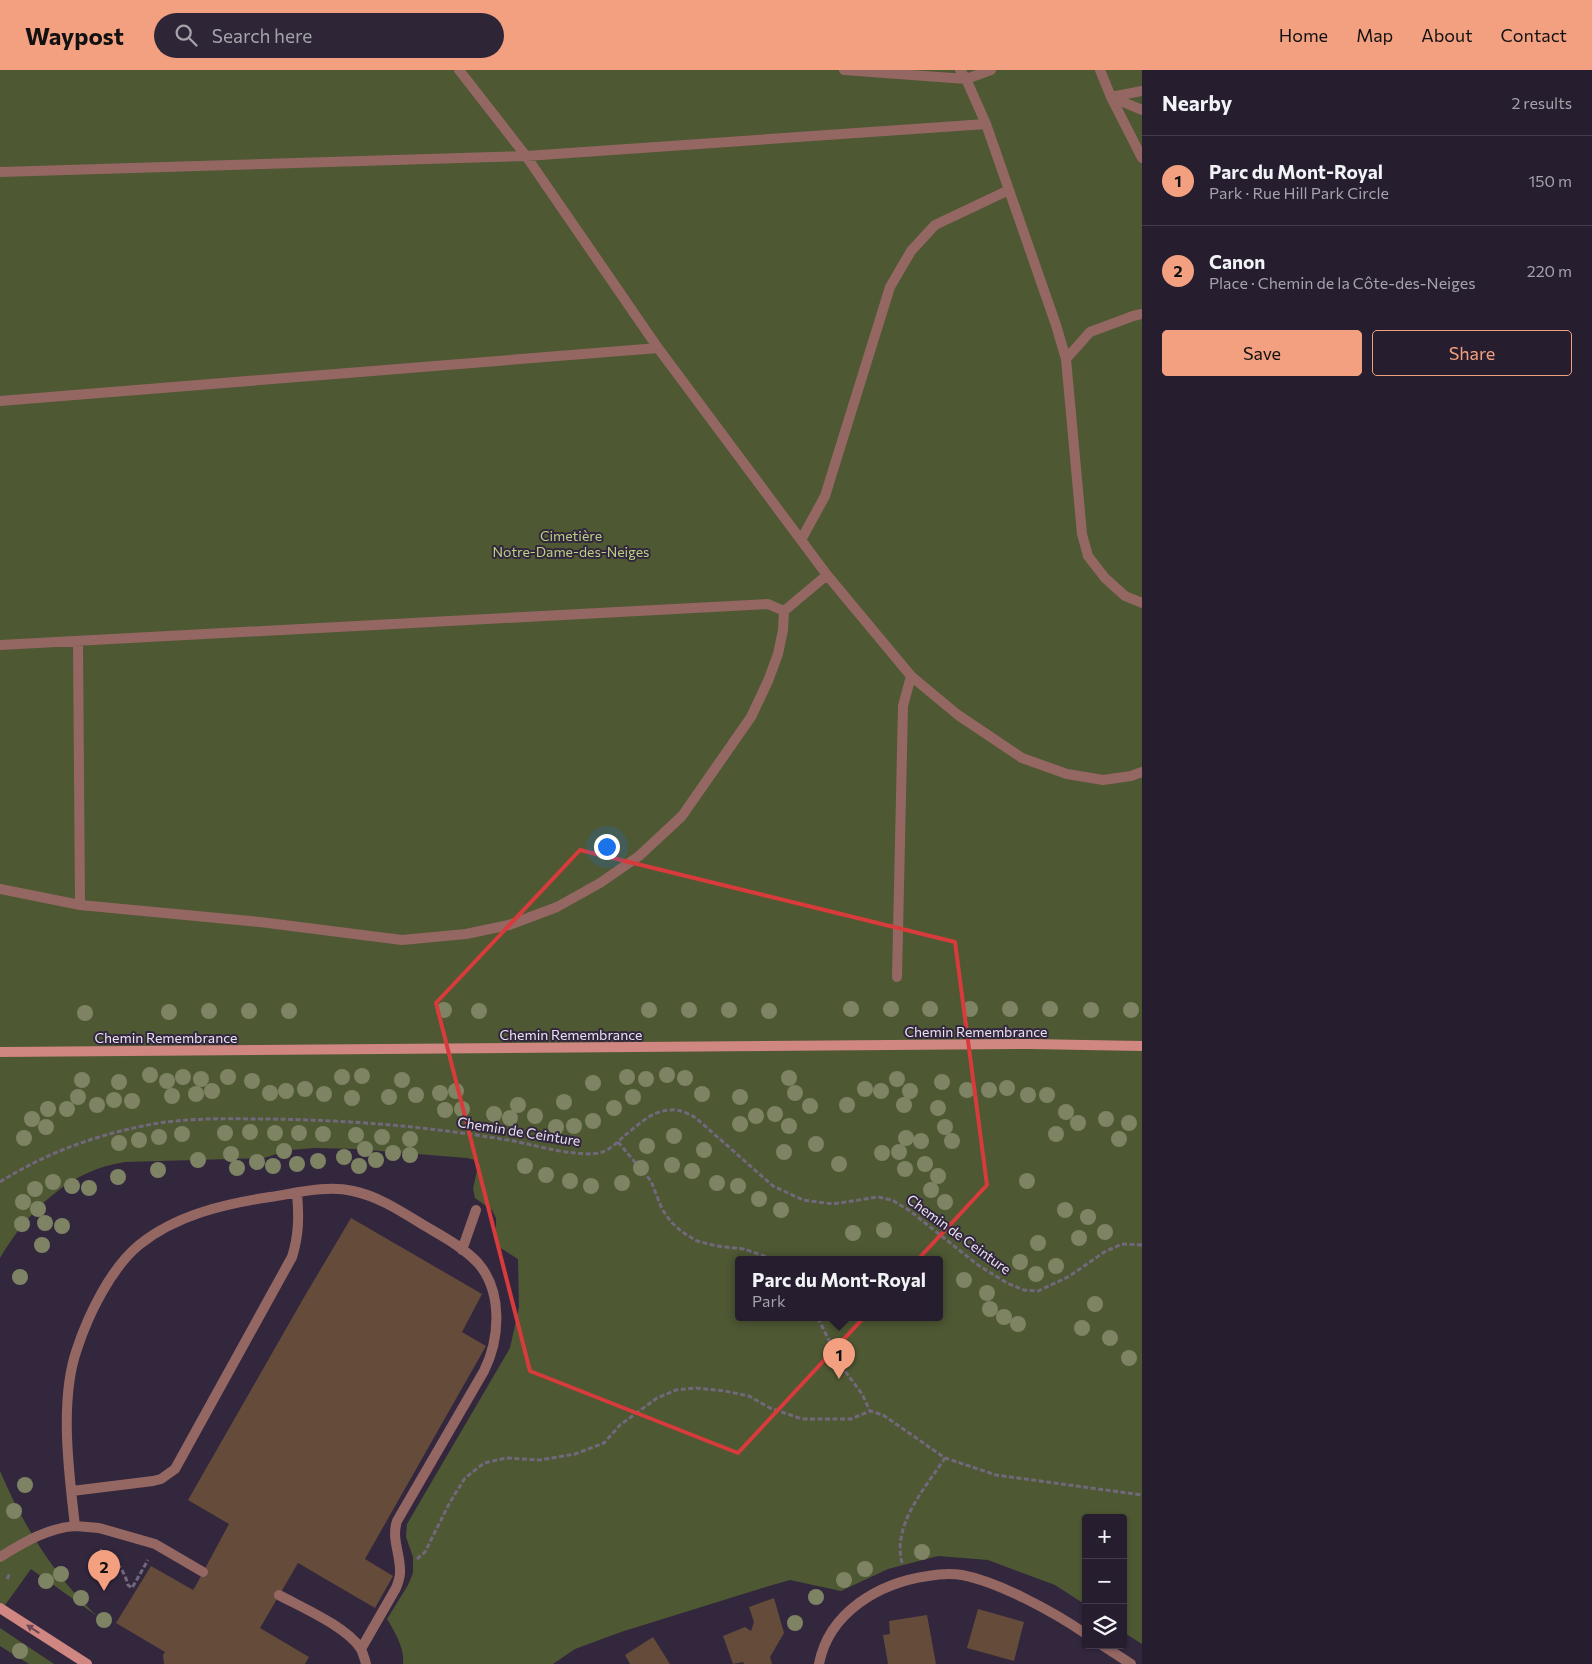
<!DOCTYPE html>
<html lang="en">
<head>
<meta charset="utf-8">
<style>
	body { margin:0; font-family:Commissioner,sans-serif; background:#2e2636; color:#f1f3f6 }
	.controls { position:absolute; right:15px; bottom:15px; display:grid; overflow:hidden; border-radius:5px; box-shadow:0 1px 4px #0004 }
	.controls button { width:45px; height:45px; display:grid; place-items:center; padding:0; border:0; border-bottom:1px solid #423b4a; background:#261d2e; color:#f1f3f6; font:25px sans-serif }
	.you { position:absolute; left:606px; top:776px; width:18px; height:18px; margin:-12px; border:4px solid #fff; border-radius:50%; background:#1a73e8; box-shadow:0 0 0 8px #1a73e833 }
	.badge { display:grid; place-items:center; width:32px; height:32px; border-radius:50%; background:#f2a080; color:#111; font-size:16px; font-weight:700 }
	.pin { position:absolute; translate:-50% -41px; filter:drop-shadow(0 1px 2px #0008) }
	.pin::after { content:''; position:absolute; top:26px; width:18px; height:15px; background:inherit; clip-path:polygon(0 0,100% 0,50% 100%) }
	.popup { position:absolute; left:735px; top:1186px; width:208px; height:65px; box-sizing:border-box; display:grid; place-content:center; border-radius:5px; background:#261d2e; filter:drop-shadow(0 1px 4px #0005); font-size:16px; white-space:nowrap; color:#a4a2aa }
	.popup b { font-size:19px; color:#f1f3f6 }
	.popup::after { content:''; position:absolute; left:50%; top:100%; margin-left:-10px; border:10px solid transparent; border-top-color:#261d2e }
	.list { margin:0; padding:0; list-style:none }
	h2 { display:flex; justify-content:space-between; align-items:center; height:65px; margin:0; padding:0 20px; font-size:21px }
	h2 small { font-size:16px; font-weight:400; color:#a4a2aa }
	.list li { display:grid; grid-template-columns:32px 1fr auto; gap:15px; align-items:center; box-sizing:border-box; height:90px; padding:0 20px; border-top:1px solid #423b4a }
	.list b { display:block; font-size:19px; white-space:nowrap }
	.list p { margin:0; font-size:16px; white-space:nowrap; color:#a4a2aa }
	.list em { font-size:16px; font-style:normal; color:#a4a2aa }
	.actions { display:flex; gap:10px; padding:15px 20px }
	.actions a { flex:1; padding:11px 0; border:1px solid #f2a080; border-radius:5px; text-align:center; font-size:18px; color:#f2a080 }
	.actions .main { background:#f2a080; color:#111 }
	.icon { flex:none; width:28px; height:28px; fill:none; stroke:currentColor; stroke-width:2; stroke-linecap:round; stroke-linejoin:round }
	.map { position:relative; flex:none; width:1142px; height:1594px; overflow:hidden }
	header { display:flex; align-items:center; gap:30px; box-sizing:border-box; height:70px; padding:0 25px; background:#f2a080; color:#111 }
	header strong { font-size:24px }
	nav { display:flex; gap:28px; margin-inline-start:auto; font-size:18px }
	.search { width:350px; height:45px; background:#2e2636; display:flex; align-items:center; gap:12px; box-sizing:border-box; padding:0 18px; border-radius:28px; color:#a4a2aa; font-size:19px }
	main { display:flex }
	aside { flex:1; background:#261d2e }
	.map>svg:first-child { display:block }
	.green { fill:#4e5833; fill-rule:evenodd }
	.building { fill:#654b39 }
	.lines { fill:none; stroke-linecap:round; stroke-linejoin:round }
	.path { stroke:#72687c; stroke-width:3; stroke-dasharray:5 2.5; stroke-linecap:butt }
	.lane { stroke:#956763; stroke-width:10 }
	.street { stroke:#956763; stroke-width:10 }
	.secondary { stroke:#d08681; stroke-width:10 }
	.tree { fill:#7e8463 }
	.oneway { fill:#6a4855 }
	.marked { fill:none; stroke:#d83b3c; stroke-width:4; stroke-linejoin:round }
	.labels { text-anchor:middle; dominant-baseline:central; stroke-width:4; stroke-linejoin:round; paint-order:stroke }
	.park-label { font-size:14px; fill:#bcd082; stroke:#33273e }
	.street-label { font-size:14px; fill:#e9e2f1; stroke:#33273e }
</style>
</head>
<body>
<header>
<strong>Waypost</strong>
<div class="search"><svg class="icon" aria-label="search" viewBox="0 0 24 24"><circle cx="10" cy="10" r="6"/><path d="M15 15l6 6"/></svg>Search here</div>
<nav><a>Home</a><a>Map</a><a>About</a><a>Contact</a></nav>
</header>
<main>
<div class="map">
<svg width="1142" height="1594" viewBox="0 0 1142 1594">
	<rect width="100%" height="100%" fill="#33273e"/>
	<path class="green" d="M0,0h1142v1574l-19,-12v-114h-37v87l-31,-20 -67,-25 -50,-4 -50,13 -47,22 -51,-11 -21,6 -148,46 -46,17 -22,15h-150c2,-15 -8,-32 -16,-45l21,-34 5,-12v-16l-7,-20 1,-13 103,-176 9,-41 -1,-48 -19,-12 -3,-8v-21l-4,-8 -17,-12 -2,-9 6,-28 -12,-3 -112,-9 -40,-1 -26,2 -25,8 -139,4c-56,8 -97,49 -125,96zM739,1190h200v58h-200z
		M0,1401c23,54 54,105 97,145l-66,-47 -31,43z
		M0,1558l54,36h-25l-29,-18z"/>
	<path class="building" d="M351,1148l131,76 -20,38 24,14 -121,213 28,17 -18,32 -77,-45 -38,65 49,29 -4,7h-141l-1,-9 2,-3 -49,-29 35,-57 42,24 2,-3 34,-63 -41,-24 115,-201z
		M774,1528l10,35 -14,24 2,7h-28l-1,-2 -10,2 -10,-28 22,-9 6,4 3,-9 -5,-15z
		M978,1539l46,13 -10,39 -47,-13z
		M927,1545l9,49h-48l-5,-29 7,-1 -1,-13z
		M653,1567l17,27h-40l-5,-9z"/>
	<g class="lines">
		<path class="path" d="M618,1072l33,39 11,28 9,13 11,10 15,9 20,5 27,3 32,11
			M0,1112c44,-28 93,-46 143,-56 41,-9 83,-7 125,-7 78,1 156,7 233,20 24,3 50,12 74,14 10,1 21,2 30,-2 6,-3 13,-9 18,-14 14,-11 29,-27 48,-27 9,-1 18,4 25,8l77,68 30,14 30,4 45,-7 14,3 18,11 68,54 29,18 17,7 14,1 13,-6 17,-8 38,-26 16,-7 20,1
			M818,1248l24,49 20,27 8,17
			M100,1480c15,7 24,20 28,35l4,3 16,-28
			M417,1489l8,-7 25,-50 15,-24 19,-15 22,-5 34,2 35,-6 29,-11 16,-18 37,-27 19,-8 20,-2 29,3 24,5 21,12 32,11h49l19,-8 13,4 62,43 51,17 146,20
			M902,1493c-10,-38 23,-75 43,-105
			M7,1509l3,-6"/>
		<path class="lane" d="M459,0l67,86 132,192 169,227 84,101 47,39 64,43 45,16 36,6 28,-4 11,-4
			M844,0l122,9 -6,-9
			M991,0l-25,9 20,45 70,201 10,34 16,175 6,22 17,22 20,18 17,7
			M1100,0l11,27 31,-6
			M1142,40l-31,-13 31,61
			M0,102l526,-16 460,-32
			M1066,289l24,-27 43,-16 9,-2
			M0,331l658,-53
			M801,470l24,-44 65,-209 21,-36 24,-26 74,-35
			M78,571l2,264
			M0,575l768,-41 16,7 43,-36
			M0,819l80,16 180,17 142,18 64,-6 43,-9 48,-18 43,-24 39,-27 43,-40 69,-99 17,-36 10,-27 5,-24 1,-19
			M897,907l6,-271 8,-30
			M462,1180l14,-40
			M72,1421l81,-10 8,-2 14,-10 117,-212c7,-22 7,-41 5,-64
			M75,1456l24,2 56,16 48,28
			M0,1487c23,-14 47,-29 75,-31 -6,-53 -16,-126 2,-177 11,-34 34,-81 62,-104 37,-30 85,-41 131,-48 27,-4 56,-12 83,-6 24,5 46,19 67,32 20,12 42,23 58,40 25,29 22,76 6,108l-87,150c-6,18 4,34 3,52 0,5 -2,10 -4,15l-35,61
			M279,1525c24,13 68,32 82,54 2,5 4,10 5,15"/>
		<path class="street" d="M1102,1575l29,19
			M819,1594c10,-52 60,-81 109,-88 11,-2 22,-3 34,-1 37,7 92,37 124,59"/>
		<path class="secondary" d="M0,982l1029,-8 113,2
			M0,1538l87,56"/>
	</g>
	<g class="tree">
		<circle cx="851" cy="939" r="8"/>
		<circle cx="891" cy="939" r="8"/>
		<circle cx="930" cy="939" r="8"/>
		<circle cx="970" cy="939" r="8"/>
		<circle cx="1010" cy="939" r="8"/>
		<circle cx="1050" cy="939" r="8"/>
		<circle cx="444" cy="940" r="8"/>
		<circle cx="649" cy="940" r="8"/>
		<circle cx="689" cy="940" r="8"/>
		<circle cx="729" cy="940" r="8"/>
		<circle cx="1091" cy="940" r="8"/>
		<circle cx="1131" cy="940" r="8"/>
		<circle cx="209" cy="941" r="8"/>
		<circle cx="249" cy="941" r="8"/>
		<circle cx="289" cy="941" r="8"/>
		<circle cx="479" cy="941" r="8"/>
		<circle cx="769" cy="941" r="8"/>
		<circle cx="169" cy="942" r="8"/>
		<circle cx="85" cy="943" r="8"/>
		<circle cx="150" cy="1005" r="8"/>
		<circle cx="667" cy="1005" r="8"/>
		<circle cx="362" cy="1006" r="8"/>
		<circle cx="183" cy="1007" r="8"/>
		<circle cx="228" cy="1007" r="8"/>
		<circle cx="342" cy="1007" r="8"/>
		<circle cx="627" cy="1007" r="8"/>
		<circle cx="685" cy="1008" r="8"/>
		<circle cx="789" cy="1008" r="8"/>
		<circle cx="201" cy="1009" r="8"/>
		<circle cx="646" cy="1009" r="8"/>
		<circle cx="897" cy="1009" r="8"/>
		<circle cx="82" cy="1010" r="8"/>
		<circle cx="402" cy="1010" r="8"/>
		<circle cx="167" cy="1011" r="8"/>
		<circle cx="252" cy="1011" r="8"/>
		<circle cx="119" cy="1012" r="8"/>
		<circle cx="942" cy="1012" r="8"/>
		<circle cx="593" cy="1013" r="8"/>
		<circle cx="1007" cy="1018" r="8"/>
		<circle cx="305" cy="1019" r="8"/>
		<circle cx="865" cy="1019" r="8"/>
		<circle cx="967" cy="1020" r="8"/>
		<circle cx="989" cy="1020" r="8"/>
		<circle cx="212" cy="1021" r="8"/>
		<circle cx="286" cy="1021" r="8"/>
		<circle cx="456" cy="1021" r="8"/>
		<circle cx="881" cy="1021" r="8"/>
		<circle cx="910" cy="1021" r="8"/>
		<circle cx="270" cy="1023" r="8"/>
		<circle cx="440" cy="1023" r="8"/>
		<circle cx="795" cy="1023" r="8"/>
		<circle cx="196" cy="1024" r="8"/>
		<circle cx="324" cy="1024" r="8"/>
		<circle cx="702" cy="1024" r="8"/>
		<circle cx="416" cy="1025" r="8"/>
		<circle cx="1028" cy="1025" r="8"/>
		<circle cx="1047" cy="1025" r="8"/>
		<circle cx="172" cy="1026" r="8"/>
		<circle cx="78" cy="1027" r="8"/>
		<circle cx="389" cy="1027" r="8"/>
		<circle cx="633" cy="1027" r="8"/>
		<circle cx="740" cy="1027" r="8"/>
		<circle cx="352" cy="1028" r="8"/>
		<circle cx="114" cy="1030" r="8"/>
		<circle cx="132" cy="1031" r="8"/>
		<circle cx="564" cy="1032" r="8"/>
		<circle cx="97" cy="1035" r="8"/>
		<circle cx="518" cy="1035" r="8"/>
		<circle cx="847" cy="1035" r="8"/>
		<circle cx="904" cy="1035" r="8"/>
		<circle cx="810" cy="1036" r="8"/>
		<circle cx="614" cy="1038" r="8"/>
		<circle cx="938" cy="1038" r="8"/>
		<circle cx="48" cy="1039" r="8"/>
		<circle cx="67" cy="1039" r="8"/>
		<circle cx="462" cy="1039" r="8"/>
		<circle cx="445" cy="1040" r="8"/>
		<circle cx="1066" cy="1042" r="8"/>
		<circle cx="494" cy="1044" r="8"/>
		<circle cx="775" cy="1044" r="8"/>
		<circle cx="535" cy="1046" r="8"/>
		<circle cx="756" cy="1046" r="8"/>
		<circle cx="510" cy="1048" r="8"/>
		<circle cx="32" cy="1049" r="8"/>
		<circle cx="1106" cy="1049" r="8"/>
		<circle cx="593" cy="1051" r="8"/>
		<circle cx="1078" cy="1053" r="8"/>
		<circle cx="1129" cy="1053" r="8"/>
		<circle cx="740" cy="1054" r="8"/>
		<circle cx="574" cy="1056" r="8"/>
		<circle cx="789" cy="1056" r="8"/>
		<circle cx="46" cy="1057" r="8"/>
		<circle cx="556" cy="1057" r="8"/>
		<circle cx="945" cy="1057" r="8"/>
		<circle cx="250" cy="1062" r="8"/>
		<circle cx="225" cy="1063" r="8"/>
		<circle cx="275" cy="1063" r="8"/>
		<circle cx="299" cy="1063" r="8"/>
		<circle cx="182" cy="1064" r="8"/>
		<circle cx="323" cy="1064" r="8"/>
		<circle cx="1056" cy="1064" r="8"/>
		<circle cx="356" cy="1065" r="8"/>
		<circle cx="674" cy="1066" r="8"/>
		<circle cx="159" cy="1067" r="8"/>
		<circle cx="382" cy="1067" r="8"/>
		<circle cx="24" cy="1068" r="8"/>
		<circle cx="906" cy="1068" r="8"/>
		<circle cx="410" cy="1069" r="8"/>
		<circle cx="1119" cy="1069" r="8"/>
		<circle cx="139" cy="1070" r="8"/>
		<circle cx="921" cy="1071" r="8"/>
		<circle cx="952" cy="1071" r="8"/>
		<circle cx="119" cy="1073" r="8"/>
		<circle cx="816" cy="1074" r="8"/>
		<circle cx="647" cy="1076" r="8"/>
		<circle cx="365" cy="1079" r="8"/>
		<circle cx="704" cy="1080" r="8"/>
		<circle cx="284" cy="1081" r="8"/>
		<circle cx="784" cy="1082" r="8"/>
		<circle cx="899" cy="1082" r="8"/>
		<circle cx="393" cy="1083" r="8"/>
		<circle cx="882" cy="1083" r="8"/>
		<circle cx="231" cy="1084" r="8"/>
		<circle cx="410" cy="1085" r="8"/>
		<circle cx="344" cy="1087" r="8"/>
		<circle cx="198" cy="1090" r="8"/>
		<circle cx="376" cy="1090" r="8"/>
		<circle cx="318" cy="1091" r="8"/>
		<circle cx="257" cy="1092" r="8"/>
		<circle cx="297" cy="1094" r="8"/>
		<circle cx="839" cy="1094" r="8"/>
		<circle cx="925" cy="1094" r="8"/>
		<circle cx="672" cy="1095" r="8"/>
		<circle cx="273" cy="1096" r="8"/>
		<circle cx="359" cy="1096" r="8"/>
		<circle cx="525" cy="1096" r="8"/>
		<circle cx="237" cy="1098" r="8"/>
		<circle cx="641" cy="1098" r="8"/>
		<circle cx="905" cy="1099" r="8"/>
		<circle cx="158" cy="1100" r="8"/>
		<circle cx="692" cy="1101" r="8"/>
		<circle cx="546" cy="1105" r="8"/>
		<circle cx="938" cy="1106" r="8"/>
		<circle cx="118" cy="1107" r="8"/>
		<circle cx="570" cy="1111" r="8"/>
		<circle cx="1027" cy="1111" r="8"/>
		<circle cx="53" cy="1112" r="8"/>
		<circle cx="622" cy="1113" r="8"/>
		<circle cx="717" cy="1113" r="8"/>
		<circle cx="72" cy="1116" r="8"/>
		<circle cx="591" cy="1116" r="8"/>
		<circle cx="738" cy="1116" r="8"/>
		<circle cx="89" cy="1118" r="8"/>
		<circle cx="35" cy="1119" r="8"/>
		<circle cx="931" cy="1120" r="8"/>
		<circle cx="759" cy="1129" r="8"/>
		<circle cx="23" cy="1132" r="8"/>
		<circle cx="945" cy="1132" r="8"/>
		<circle cx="38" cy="1139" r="8"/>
		<circle cx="781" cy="1140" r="8"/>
		<circle cx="1065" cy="1140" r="8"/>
		<circle cx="1088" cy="1147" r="8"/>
		<circle cx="45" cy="1153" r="8"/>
		<circle cx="22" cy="1154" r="8"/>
		<circle cx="62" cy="1156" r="8"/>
		<circle cx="884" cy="1160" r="8"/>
		<circle cx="1105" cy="1162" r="8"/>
		<circle cx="853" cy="1163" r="8"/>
		<circle cx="1079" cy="1168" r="8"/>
		<circle cx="1038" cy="1173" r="8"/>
		<circle cx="42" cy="1175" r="8"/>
		<circle cx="1020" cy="1192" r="8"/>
		<circle cx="1056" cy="1196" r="8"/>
		<circle cx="1036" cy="1204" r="8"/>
		<circle cx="20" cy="1207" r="8"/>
		<circle cx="964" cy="1210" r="8"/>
		<circle cx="987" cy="1223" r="8"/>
		<circle cx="1095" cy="1234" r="8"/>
		<circle cx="990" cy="1239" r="8"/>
		<circle cx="1004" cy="1247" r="8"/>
		<circle cx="1018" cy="1254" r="8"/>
		<circle cx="1082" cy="1258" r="8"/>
		<circle cx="1110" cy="1268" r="8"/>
		<circle cx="1129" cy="1288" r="8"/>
		<circle cx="25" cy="1415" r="8"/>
		<circle cx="14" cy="1441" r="8"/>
		<circle cx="922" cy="1482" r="8"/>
		<circle cx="865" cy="1499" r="8"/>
		<circle cx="61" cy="1504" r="8"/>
		<circle cx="844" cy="1510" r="8"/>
		<circle cx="46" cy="1511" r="8"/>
		<circle cx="816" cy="1527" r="8"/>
		<circle cx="81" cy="1528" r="8"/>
		<circle cx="104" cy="1550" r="8"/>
		<circle cx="795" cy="1553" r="8"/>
		<circle cx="20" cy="1581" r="8"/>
	</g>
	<defs><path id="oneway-solid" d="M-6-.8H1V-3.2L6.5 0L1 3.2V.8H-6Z" transform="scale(1.25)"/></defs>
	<use class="oneway" href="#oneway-solid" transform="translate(33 1559) rotate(-147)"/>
	<path class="marked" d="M580,780l375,92 32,243 -249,268 -208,-82 -94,-368z"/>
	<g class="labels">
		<g class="park-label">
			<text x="571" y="465">Cimetière<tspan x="571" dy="16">Notre-Dame-des-Neiges</tspan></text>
		</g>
		<g class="street-label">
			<text x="976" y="961">Chemin Remembrance</text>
			<text x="571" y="964">Chemin Remembrance</text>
			<text x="166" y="967">Chemin Remembrance</text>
			<text transform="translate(519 1061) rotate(9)">Chemin de Ceinture</text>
			<text transform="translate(959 1164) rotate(36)">Chemin de Ceinture</text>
		</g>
	</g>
</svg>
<div class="controls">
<button>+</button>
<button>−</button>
<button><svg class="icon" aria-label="layers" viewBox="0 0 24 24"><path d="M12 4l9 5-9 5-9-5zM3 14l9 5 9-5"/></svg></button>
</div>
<div class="you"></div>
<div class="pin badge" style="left:839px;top:1309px">1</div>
<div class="popup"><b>Parc du Mont-Royal</b>Park</div>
<div class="pin badge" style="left:104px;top:1521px">2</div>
</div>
<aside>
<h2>Nearby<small>2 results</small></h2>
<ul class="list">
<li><span class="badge">1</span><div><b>Parc du Mont-Royal</b><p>Park · Rue Hill Park Circle</p></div><em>150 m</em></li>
<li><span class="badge">2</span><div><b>Canon</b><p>Place · Chemin de la Côte-des-Neiges</p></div><em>220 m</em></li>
</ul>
<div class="actions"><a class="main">Save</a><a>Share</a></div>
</aside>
</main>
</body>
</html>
